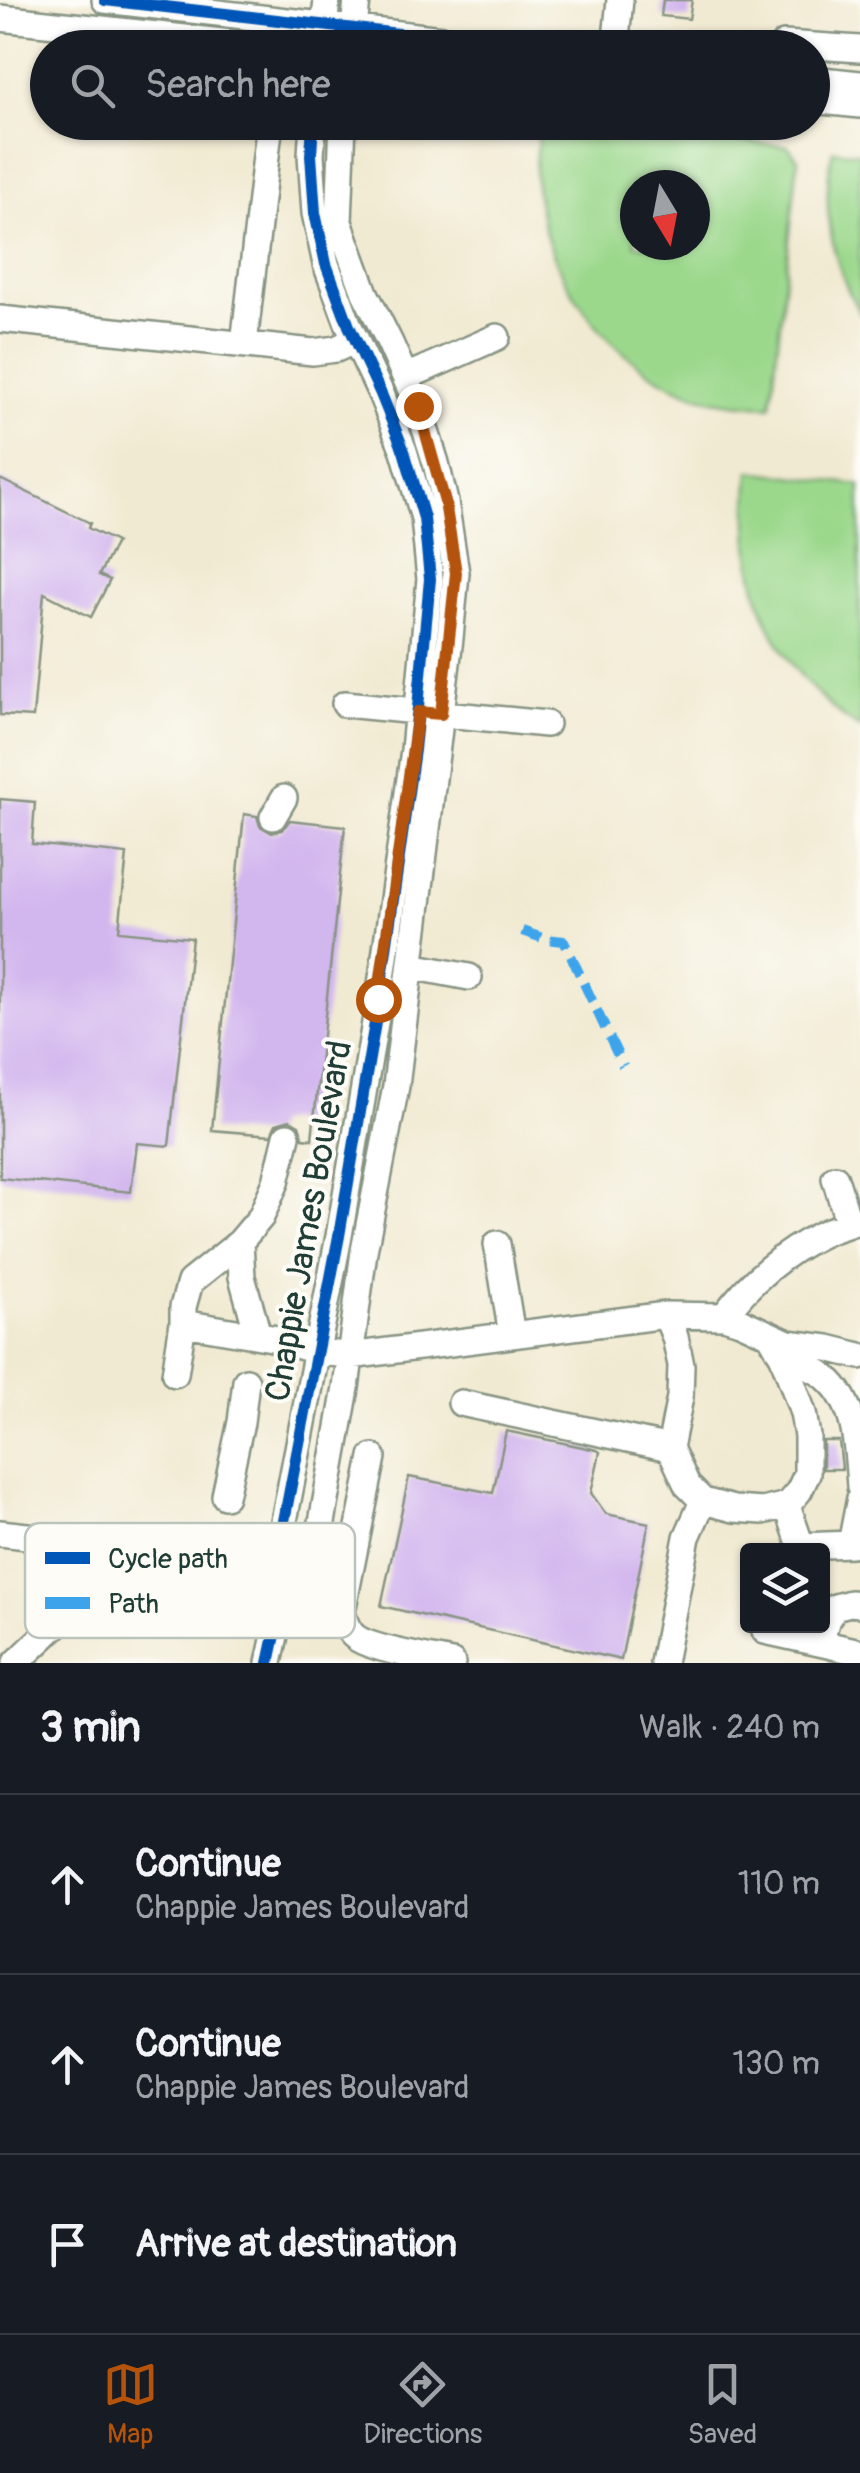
<!DOCTYPE html>
<html lang="en">
<head>
<meta charset="utf-8">
<style>
	body { margin:0; font-family:Pangolin,sans-serif; background:#20242c; color:#f1f3f6 }
	.controls { position:absolute; right:30px; bottom:30px; display:grid; overflow:hidden; border-radius:10px; box-shadow:0 2px 8px #0004 }
	.controls button { width:90px; height:90px; display:grid; place-items:center; padding:0; border:0; border-bottom:2px solid #363941; background:#171b24; color:#f1f3f6; font:50px sans-serif }
	.compass { position:absolute; left:620px; top:170px; width:90px; height:90px; border-radius:50%; background:#171b24; box-shadow:0 2px 8px #0004; rotate:170deg }
	.stop { position:absolute; width:30px; height:30px; margin:-22px; border:8px solid #b45309; border-radius:50%; background:#fff }
	.stop.end { background:#b45309; border-color:#fff; box-shadow:0 2px 10px #0008 }
	.list { margin:0; padding:0; list-style:none }
	h2 { display:flex; justify-content:space-between; align-items:center; height:130px; margin:0; padding:0 40px; font-size:42px }
	h2 small { font-size:32px; font-weight:400; color:#9ea1a6 }
	.list li { display:grid; grid-template-columns:65px 1fr auto; gap:30px; align-items:center; box-sizing:border-box; height:180px; padding:0 40px; border-top:2px solid #363941 }
	.list b { display:block; font-size:38px; white-space:nowrap }
	.list p { margin:0; font-size:32px; white-space:nowrap; color:#9ea1a6 }
	.list em { font-size:32px; font-style:normal; color:#9ea1a6 }
	.icon { flex:none; width:55px; height:55px; fill:none; stroke:currentColor; stroke-width:2; stroke-linecap:round; stroke-linejoin:round }
	.map { position:relative; flex:none; width:860px; height:1663px; overflow:hidden }
	.search { position:absolute; background:#171b24; box-shadow:0 2px 8px #0004; left:30px; right:30px; top:30px; height:110px; display:flex; align-items:center; gap:25px; box-sizing:border-box; padding:0 35px; border-radius:55px; color:#9ea1a6; font-size:38px }
	.sheet { height:670px; background:#171b24 }
	nav { display:flex; justify-content:space-around; align-items:center; box-sizing:border-box; height:140px; border-top:2px solid #363941; background:#171b24; font-size:28px; color:#9ea1a6 }
	nav a { display:grid; justify-items:center; gap:5px }
	nav .on { color:#b45309 }
	.map>svg:first-child { display:block }
	.green { fill:#9bd88c; stroke:#5d8a60; stroke-width:2.5; fill-rule:evenodd }
	.building { fill:#d2b6ee }
	.lines { fill:none; stroke-linecap:round; stroke-linejoin:round }
	.minor-casing { stroke:#889483; stroke-width:30 }
	.minor { stroke:#fff; stroke-width:25 }
	.quiet { stroke:#3da4eb; stroke-width:10; stroke-dasharray:20 10; stroke-linecap:butt }
	.cycleway-casing { stroke:#fdfcf7; stroke-width:19 }
	.cycleway { stroke:#0057b8; stroke-width:12 }
	.route { stroke:#b45309; stroke-width:12 }
	.labels { text-anchor:middle; dominant-baseline:central; stroke-width:8; stroke-linejoin:round; paint-order:stroke }
	.street-label { font-size:35px; fill:#1f3d34; stroke:#fdfcf7 }
	.key { fill:#fdfcf7; stroke:#bac3bc; stroke-width:2.5 }
	.key-label { font-size:28px; fill:#1f3d34 }
</style>
</head>
<body>
<div class="map">
<svg width="860" height="1663" viewBox="0 0 860 1663">
	<rect width="100%" height="100%" fill="#fdfcf7"/>
	<filter id="ink" filterUnits="userSpaceOnUse"><feTurbulence type="fractalNoise" baseFrequency=".01" numOctaves="2"/><feDisplacementMap in="SourceGraphic" scale="20" xChannelSelector="R" yChannelSelector="G"/><feConvolveMatrix kernelMatrix="1 2 1 2 8 2 1 2 1" color-interpolation-filters="sRGB"/></filter>
	<filter id="wash" filterUnits="userSpaceOnUse"><feTurbulence type="fractalNoise" baseFrequency=".0048" numOctaves="4" result="noise"/><feDisplacementMap in="SourceGraphic" scale="40" xChannelSelector="R" yChannelSelector="G"/><feGaussianBlur stdDeviation="2.25" result="paint"/><feColorMatrix in="noise" values="0 0 0 0 0 0 0 0 0 0 0 0 0 0 0 0 0 1.4 0 .05"/><feComposite in="paint" operator="in"/></filter>
	<g filter="url(#wash)">
		<rect width="100%" height="100%" fill="#f1ead2"/>
		<path class="green" d="M542,122l246,24 10,13 -27,247c-20,-1 -41,-2 -61,-7 -99,-25 -174,-131 -175,-231 0,-15 4,-31 7,-46zM695,185v60h-60v-60z
			M833,150l27,3v161c-28,-51 -40,-106 -27,-164z
			M750,471l110,14v243c-18,-10 -34,-25 -48,-40 -59,-63 -70,-134 -62,-217z"/>
		<g id="blocks">
			<path class="building" d="M663,0h29l-3,19 -28,-3z
				M0,479l90,44 -2,5 28,14 -17,33 11,5 -19,37 -47,-24 -11,124 -33,-2z
				M0,799l35,3 -3,42 95,10 -8,77 73,7 -23,208 -32,-3 -6,49 -131,-14z
				M244,814l13,2 3,10 12,7 10,-3 8,-10 55,6 -33,313 -9,-1 -4,-13 -9,-5 -14,4 -5,11 -59,-5z
				M506,1431l91,19 3,2 -9,41 15,21 43,9 -28,137 -240,-54 28,-129 84,16z
				M823,1441h16l3,28h-19z"/>
		</g>
	</g>
	<g filter="url(#ink)">
		<use href="#blocks" fill-opacity="0" stroke="#889483" stroke-width="2.5"/>
		<g class="lines">
			<defs>
				<path id="minor" d="M105,0l416,48
					M0,18l278,30
					M784,44l76,5
					M322,48l5,-48
					M352,48l5,-48
					M615,48l5,-48
					M812,79l48,5
					M812,100l48,5
					M0,319l313,33 23,-3 20,-9
					M244,344l26,-222
					M406,377l91,-40
					M345,704l201,20
					M273,817l11,-19
					M411,966l58,11
					M835,1178l14,46
					M240,1242l2,35 16,58
					M497,1244l15,91
					M666,1315l9,22 6,28 -1,32 -10,51 17,37 16,16 31,8 29,2 24,-6 12,-14 8,-17v-38l-4,-23 -20,-56 -13,-22
					M724,1316c25,-34 60,-64 98,-82 12,-6 26,-9 38,-14
					M183,1323l89,15 45,13 33,5 316,-41 58,1 16,5 48,22 40,5 32,8
					M783,1357c12,5 26,9 37,16 37,25 37,73 40,114
					M175,1374l8,-51v-16l7,-25 50,-40 21,-25 15,-35 11,-46
					M461,1403l209,45
					M373,1457l-31,155c3,11 6,21 16,27 18,11 71,19 94,24
					M225,1496l16,-74 5,-41
					M787,1505l14,41 50,-2 9,-46
					M0,1533l172,19 117,19
					M289,1571l32,-43 25,-140 18,-137 32,-165 54,-448 6,-65 -11,-71 -9,-39 -18,-57 -28,-63 -25,-50 -26,-71 4,-100
					M766,1626l-1,5 95,21
					M820,1643l7,-24 8,-12 15,-4 10,1
					M16,1663l40,-38
					M269,1663l20,-92 -5,-50 55,-285 40,-237 35,-249 16,-171 -6,-61 -20,-67 -23,-57 -32,-68 -23,-62 -11,-51 -4,-58 2,-33
					M663,1663l24,-126 16,-36"/>
			</defs>
			<use href="#minor" class="minor-casing"/>
			<use href="#minor" class="minor"/>
			<path class="quiet" d="M522,931l23,8 19,2 59,125"/>
			<defs>
				<path id="cycleway" d="M105,0l416,48
					M269,1663l20,-92 -5,-50 55,-285 40,-237 35,-249 16,-171 -6,-61 -20,-67 -23,-57 -32,-68 -23,-62 -11,-51 -4,-58 2,-33"/>
			</defs>
			<use href="#cycleway" class="cycleway-casing"/>
			<use href="#cycleway" class="cycleway"/>
		</g>
	</g>
	<g class="lines" filter="url(#ink)">
		<path class="route" d="M378,999l40,-287 23,2 15,-141 -11,-71 -27,-96"/>
	</g>
	<g class="labels">
		<g class="street-label">
			<text transform="translate(309 1221) rotate(-80)">Chappie James Boulevard</text>
		</g>
	</g>
	<rect x="25" y="1523" width="330" height="115" rx="15" class="key"/>
	<rect x="45" y="1552" width="45" height="12" fill="#0057b8"/>
	<rect x="45" y="1597" width="45" height="12" fill="#3da4eb"/>
	<g class="key-label">
		<text x="108" y="1568">Cycle path</text>
		<text x="108" y="1613">Path</text>
	</g>
</svg>
<div class="controls">
<button><svg class="icon" aria-label="layers" viewBox="0 0 24 24"><path d="M12 4l9 5-9 5-9-5zM3 14l9 5 9-5"/></svg></button>
</div>
<svg class="compass" viewBox="-18 -18 36 36"><path d="M0-13l5 13h-10z" fill="#e53935"/><path d="M0 13l5-13h-10z" fill="#9ea1a6"/></svg>
<div class="stop" style="left:378px;top:999px"></div>
<div class="stop end" style="left:418px;top:406px"></div>
<div class="search"><svg class="icon" aria-label="search" viewBox="0 0 24 24"><circle cx="10" cy="10" r="6"/><path d="M15 15l6 6"/></svg>Search here</div>
</div>
<section class="sheet">
<h2>3 min<small>Walk · 240 m</small></h2>
<ul class="list">
<li><svg class="icon" aria-label="ahead" viewBox="0 0 24 24"><path d="M12 20V5M6 11l6-6 6 6"/></svg><div><b>Continue</b><p>Chappie James Boulevard</p></div><em>110 m</em></li>
<li><svg class="icon" aria-label="ahead" viewBox="0 0 24 24"><path d="M12 20V5M6 11l6-6 6 6"/></svg><div><b>Continue</b><p>Chappie James Boulevard</p></div><em>130 m</em></li>
<li><svg class="icon" aria-label="arrive" viewBox="0 0 24 24"><path d="M6 21V4h12l-3 4 3 4H6"/></svg><div><b>Arrive at destination</b></div></li>
</ul>
</section>
<nav>
<a class="on"><svg class="icon" aria-label="map" viewBox="0 0 24 24"><path d="M3 6l6-2 6 2 6-2v14l-6 2-6-2-6 2zM9 4v14M15 6v14"/></svg>Map</a>
<a><svg class="icon" aria-label="directions" viewBox="0 0 24 24"><path d="M12 3l9 9-9 9-9-9zM9 14v-3h6M13 9l2 2-2 2"/></svg>Directions</a>
<a><svg class="icon" aria-label="saved" viewBox="0 0 24 24"><path d="M7 4h10v16l-5-4-5 4z"/></svg>Saved</a>
</nav>
</body>
</html>
